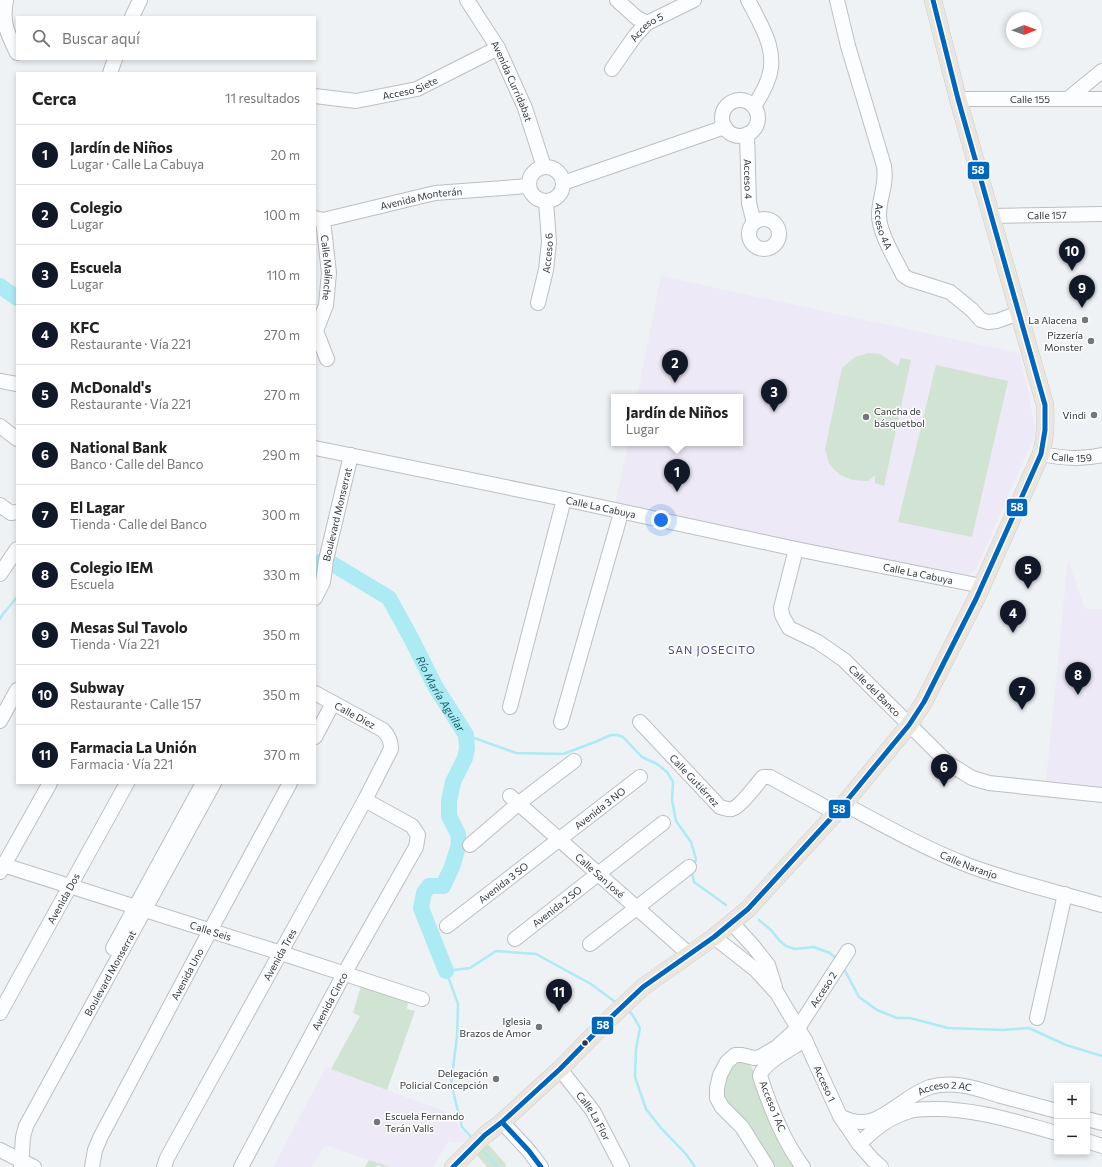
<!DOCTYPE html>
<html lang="es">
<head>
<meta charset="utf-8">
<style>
	body { margin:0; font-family:Commissioner,sans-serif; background:#f6f6f6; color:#222 }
	.controls { position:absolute; right:12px; bottom:12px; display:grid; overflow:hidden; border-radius:0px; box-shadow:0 2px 6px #0003 }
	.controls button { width:36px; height:36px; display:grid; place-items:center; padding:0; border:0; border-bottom:1px solid #e0e0e0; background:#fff; color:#222; font:20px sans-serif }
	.compass { position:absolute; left:1006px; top:12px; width:36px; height:36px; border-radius:50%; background:#fff; box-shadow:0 2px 6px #0003; rotate:89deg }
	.you { position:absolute; left:661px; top:520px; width:14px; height:14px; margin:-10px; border:3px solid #fff; border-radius:50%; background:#1a73e8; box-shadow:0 0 0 6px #1a73e833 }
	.badge { display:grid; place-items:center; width:26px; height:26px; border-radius:50%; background:#111827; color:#fff; font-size:13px; font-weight:700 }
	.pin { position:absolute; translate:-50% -33px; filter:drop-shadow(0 1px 2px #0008) }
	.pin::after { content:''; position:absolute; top:21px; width:14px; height:12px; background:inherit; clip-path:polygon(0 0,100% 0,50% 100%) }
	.popup { position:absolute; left:611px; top:394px; width:132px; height:52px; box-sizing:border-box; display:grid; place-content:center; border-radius:0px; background:#fff; filter:drop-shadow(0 1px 3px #0005); font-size:13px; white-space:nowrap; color:#767676 }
	.popup b { font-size:15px; color:#222 }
	.popup::after { content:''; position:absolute; left:50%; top:100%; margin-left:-8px; border:8px solid transparent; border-top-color:#fff }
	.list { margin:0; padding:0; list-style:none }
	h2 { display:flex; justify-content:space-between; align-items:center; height:52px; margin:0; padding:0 16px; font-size:17px }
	h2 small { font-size:13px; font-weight:400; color:#767676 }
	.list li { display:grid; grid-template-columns:26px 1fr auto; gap:12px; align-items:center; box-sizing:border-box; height:60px; padding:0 16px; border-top:1px solid #e0e0e0 }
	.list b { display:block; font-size:15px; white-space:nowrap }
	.list p { margin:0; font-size:13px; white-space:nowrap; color:#767676 }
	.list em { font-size:13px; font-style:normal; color:#767676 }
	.icon { flex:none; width:22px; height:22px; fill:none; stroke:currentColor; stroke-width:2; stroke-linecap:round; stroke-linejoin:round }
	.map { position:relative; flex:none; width:1102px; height:1167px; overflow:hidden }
	.search { position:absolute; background:#fff; box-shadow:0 2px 6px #0003; left:16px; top:16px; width:300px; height:44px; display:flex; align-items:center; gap:10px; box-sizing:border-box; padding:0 14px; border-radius:0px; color:#767676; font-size:15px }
	.panel { position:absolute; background:#fff; box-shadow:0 2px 6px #0003; left:16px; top:72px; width:300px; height:712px; border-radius:0px }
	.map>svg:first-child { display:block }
	.education { fill:#ede9f6 }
	.green { fill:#d1e3d2 }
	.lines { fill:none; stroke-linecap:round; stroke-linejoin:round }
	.stream { stroke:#aceaf4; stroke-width:2.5 }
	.river { stroke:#aceaf4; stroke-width:16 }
	.minor-casing { stroke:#bcbfc2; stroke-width:16 }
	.major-casing { stroke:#cccecf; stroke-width:18 }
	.minor { stroke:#fcfdfe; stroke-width:14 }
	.major { stroke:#ebe5de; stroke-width:17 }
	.bus-1-casing { stroke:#fff; stroke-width:8 }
	.bus-1 { stroke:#0065bd; stroke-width:5 }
	.poi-dot { fill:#74777a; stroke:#fff; stroke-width:1.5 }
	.bus-dot { fill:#323537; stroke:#fff; stroke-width:1.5 }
	.labels { text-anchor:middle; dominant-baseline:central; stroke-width:3; stroke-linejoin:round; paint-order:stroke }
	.street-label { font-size:10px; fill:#323537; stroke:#fff }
	.poi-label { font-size:10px; fill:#323537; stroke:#fff; text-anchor:end }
	.neighbourhood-label { font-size:11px; letter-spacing:1px; fill:#4a4482; stroke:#fff }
	.water-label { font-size:11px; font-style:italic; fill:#125c65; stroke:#fff }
	.line-badge { stroke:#fff; stroke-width:1.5 }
	.badge-label { font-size:11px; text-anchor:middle; font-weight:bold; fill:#fff }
</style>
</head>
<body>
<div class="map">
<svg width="1102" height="1167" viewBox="0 0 1102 1167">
	<rect width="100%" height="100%" fill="#eef2f5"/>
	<path class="education" d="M661,276l358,77 9,37 8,43 -60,136 -7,6 -6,3 -348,-72 13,-63h112v-46h-103z
		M1068,560l17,49h17v180l-56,-8z
		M326,1067l128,48 7,15 10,10 -15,3 -7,-2 -16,26h-43l-65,-22 -13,22h-39z"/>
	<path class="green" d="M869,353l11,1 18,12 3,-8 10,2 -27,126 -9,-3v-8l-7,6 -15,-1 -13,-5 -11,-11 -4,-15 17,-81 13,-11z
		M936,365l72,16 -36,156 -74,-15z
		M361,986l45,14 2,3 -1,6 8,2 -28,79 -56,-21 29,-53 -7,-3z
		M743,1062l8,4 4,8 44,93h-23l-31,-47 -22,-20 1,-27 11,-10z
		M486,1142l19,21 1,4h-19l-13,-15z
		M369,1160l21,7h-8l-3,-2 -4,2h-10z"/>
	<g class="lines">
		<path class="stream" d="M0,619l3,-5 14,-17
			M466,735l50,18 47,1 32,-12 16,-7h6l6,2 19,20 15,7 10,8 6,10 -1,18 4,21 15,21 3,10 2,7 -4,14 2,9 32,23
			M759,920l12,10 8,10 7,6 9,3 19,-2 16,6 8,7
			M843,967l16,30 18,13 20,8h13l38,10 55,2 26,-2 37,17 36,11
			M627,1010l5,4 8,14 -4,21 -1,28 11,32 15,19 25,26 9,13
			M473,1139l-11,-12 -11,-44 6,-46 1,-33 -12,-33 24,-3 26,-17 40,3 55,30 27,20
			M480,1147l17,20"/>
		<g class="river">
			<path d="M0,286l17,12"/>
			<path id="s1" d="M315,564l11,-4 63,38 22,40 24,48 31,49 1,13 -2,10 -12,24 -4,19v15l9,18 1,10 -7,23 -9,19h-14l-5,7 -3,15 25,63"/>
		</g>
		<defs>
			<g id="minor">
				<path d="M6,0c-4,24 1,32 11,53"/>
				<path id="s2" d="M467,0l31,48 27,60 19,59"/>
				<path d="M617,0l20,18 10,5"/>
				<path d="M748,0c13,25 32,53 19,82 -3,9 -9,17 -13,25"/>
				<path id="s3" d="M837,0l11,46 36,120c3,20 -5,31 -5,49 0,18 16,43 24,60l6,4 41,13 22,18 9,10 7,2 9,-1 22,-8"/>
				<path d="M132,17l8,-17"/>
				<path id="s4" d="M612,69l23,-33 12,-13 47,-23"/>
				<path d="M110,73l5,-14"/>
				<path id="s5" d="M315,96l41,5 61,-12 81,-41"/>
				<path d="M1069,98l33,-27"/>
				<path id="s6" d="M958,99h144"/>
				<circle cx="740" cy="118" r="18"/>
				<path id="s7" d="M747,134l2,69 5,20"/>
				<circle cx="546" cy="184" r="17"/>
				<path d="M563,183l162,-56"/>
				<path id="s8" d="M992,216l110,-2"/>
				<path id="s9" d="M315,218l8,2 112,-27 94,-7"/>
				<circle cx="764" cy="234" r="15"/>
				<path id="s10" d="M323,220l6,53 -3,32 -10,26 11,28"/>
				<path id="s11" d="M538,303l8,-33 3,-28 -3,-41"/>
				<path d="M0,381l17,3"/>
				<path d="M0,426l17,13"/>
				<path id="s12" d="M315,448l249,51 232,50 186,37"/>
				<path id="s13" d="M1041,454c21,4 40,6 61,1"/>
				<path d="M0,505l11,8 6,-1"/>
				<path id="s14" d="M796,549l-15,59 1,7 7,13 29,14 26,18 104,103 24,15 17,5 113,12"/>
				<path d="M0,574l17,-25"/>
				<path id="s15" d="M315,598l8,-16 3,-22 25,-105"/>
				<path d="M510,707l54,-208"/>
				<path d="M0,721l17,-31"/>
				<path d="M561,722l60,-209"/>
				<path id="s16" d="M640,722l80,85c4,1 8,3 12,2 8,-2 25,-25 31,-32h7l66,36"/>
				<path d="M315,737l18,-34"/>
				<path id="s17" d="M510,796l179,158"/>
				<path id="s18" d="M844,804c41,22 82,45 126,62 43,16 88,26 132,39"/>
				<path d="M470,845l49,-42 55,-42"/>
				<path id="s19" d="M0,864l281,89 141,46"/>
				<path d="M0,872l50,-89"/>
				<path d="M732,923l21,23 15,19 7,22"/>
				<path id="s20" d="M447,926l193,-149"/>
				<path id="s21" d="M714,937l42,33 21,23 28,47 35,76 19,28 14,16 8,7"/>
				<path id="s22" d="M515,939l148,-116"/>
				<path d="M590,944l99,-77"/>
				<path d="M113,948l90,-165"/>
				<path id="s23" d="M0,1013l127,-230"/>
				<path d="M1037,1018l28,-124"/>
				<path id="s24" d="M560,1069l33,42 29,56"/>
				<path id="s25" d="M840,1116c37,21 57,-18 90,-29 24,-7 48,2 71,9 19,5 37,10 56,15"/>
				<path d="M1087,1119l15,4"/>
				<path d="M502,1122l27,29 12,16"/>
				<path d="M1087,1141l15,5"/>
				<path d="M859,1144c16,-15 27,-25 48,-32 7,-3 17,-3 24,-3 44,-1 85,13 126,24"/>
				<path d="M0,1150l34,17"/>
				<path id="s26" d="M21,1167l2,-30 3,-11 188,-343"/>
				<path id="s27" d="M92,1167l3,-17 6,-14 109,-205 80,-148"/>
				<path id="s28" d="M164,1167l3,-9 198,-358 26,-51c0,-8 -2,-13 -8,-19l-68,-37"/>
				<path id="s29" d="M241,1167l103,-193 72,-127 2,-12 -6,-9 -47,-26"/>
				<path id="s30" d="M767,1167l-25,-40 -20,-20 -5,-9v-10l3,-13 7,-13 8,-7h7l12,3 6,-1 17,-10 21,-19 50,-77"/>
				<path d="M803,1167c-20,-26 -33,-60 -43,-91 3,-14 33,-28 45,-36"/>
			</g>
			<path id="major" d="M453,1167l32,-32 17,-13 58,-53 47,-48 36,-34 71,-50 34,-28 96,-105 65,-79 15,-23 52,-103 65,-145c5,-17 5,-32 4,-49l-87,-306 -25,-99"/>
		</defs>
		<use href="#minor" class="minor-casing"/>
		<use href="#major" class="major-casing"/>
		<use href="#minor" class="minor"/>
		<use href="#major" class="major"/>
		<defs>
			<path id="bus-1" d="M502,1122l27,29 12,16
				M453,1167l32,-32 17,-13 58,-53 47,-48 36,-34 71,-50 34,-28 96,-105 65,-79 15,-23 52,-103 65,-145 4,-24v-25l-87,-306 -25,-99"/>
		</defs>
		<use href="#bus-1" class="bus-1-casing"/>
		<use href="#bus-1" class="bus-1"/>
	</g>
	<g class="poi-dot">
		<circle cx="1085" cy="320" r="4"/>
		<circle cx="1091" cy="341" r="4"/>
		<circle cx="1094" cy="415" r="4"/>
		<circle cx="866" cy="417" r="4"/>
		<circle cx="539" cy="1027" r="4"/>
		<circle cx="496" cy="1079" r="4"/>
		<circle cx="377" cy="1122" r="4"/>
	</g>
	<circle class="bus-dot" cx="585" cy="1043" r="3.5"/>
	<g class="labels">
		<g class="street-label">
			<text stroke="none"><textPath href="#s4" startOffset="55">Acceso 5</textPath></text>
			<text stroke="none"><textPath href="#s2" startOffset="93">Avenida Curridabat</textPath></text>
			<text stroke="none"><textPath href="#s5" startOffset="97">Acceso Siete</textPath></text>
			<text stroke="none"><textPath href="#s6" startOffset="72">Calle 155</textPath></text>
			<text stroke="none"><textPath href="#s7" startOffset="45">Acceso 4</textPath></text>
			<text stroke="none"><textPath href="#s9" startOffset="109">Avenida Monterán</textPath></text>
			<text stroke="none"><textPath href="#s8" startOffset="55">Calle 157</textPath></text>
			<text stroke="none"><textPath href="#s3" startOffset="234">Acceso 4A</textPath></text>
			<text stroke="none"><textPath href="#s11" startOffset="51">Acceso 6</textPath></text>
			<text stroke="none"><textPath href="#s10" startOffset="48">Calle Malinche</textPath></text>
			<text stroke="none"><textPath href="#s13" startOffset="31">Calle 159</textPath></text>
			<text stroke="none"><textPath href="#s12" startOffset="292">Calle La Cabuya</textPath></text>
			<text stroke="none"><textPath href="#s15" startOffset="87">Boulevard Monserrat</textPath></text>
			<text stroke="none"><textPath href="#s12" startOffset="616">Calle La Cabuya</textPath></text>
			<text stroke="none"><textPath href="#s14" startOffset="190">Calle del Banco</textPath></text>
			<text transform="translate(355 715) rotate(28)">Calle Diez</text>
			<text stroke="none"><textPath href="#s16" startOffset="80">Calle Gutiérrez</textPath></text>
			<text stroke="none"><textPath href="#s20" startOffset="193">Avenida 3 NO</textPath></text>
			<text stroke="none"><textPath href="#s18" startOffset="139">Calle Naranjo</textPath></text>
			<text stroke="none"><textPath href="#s17" startOffset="120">Calle San José</textPath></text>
			<text stroke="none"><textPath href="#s20" startOffset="71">Avenida 3 SO</textPath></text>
			<text stroke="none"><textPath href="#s23" startOffset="131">Avenida Dos</textPath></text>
			<text stroke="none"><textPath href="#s22" startOffset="53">Avenida 2 SO</textPath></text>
			<text stroke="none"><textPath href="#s19" startOffset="221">Calle Seis</textPath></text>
			<text stroke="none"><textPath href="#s28" startOffset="242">Avenida Tres</textPath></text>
			<text stroke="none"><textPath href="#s26" startOffset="216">Boulevard Monserrat</textPath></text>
			<text stroke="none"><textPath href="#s27" startOffset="216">Avenida Uno</textPath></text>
			<text stroke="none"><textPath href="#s30" startOffset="254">Acceso 2</textPath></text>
			<text stroke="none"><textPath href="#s29" startOffset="188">Avenida Cinco</textPath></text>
			<text stroke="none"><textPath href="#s21" startOffset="187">Acceso 1</textPath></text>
			<text stroke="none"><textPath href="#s25" startOffset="115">Acceso 2 AC</textPath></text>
			<text transform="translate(773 1106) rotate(68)">Acceso 1 AC</text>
			<text stroke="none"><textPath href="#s24" startOffset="58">Calle La Flor</textPath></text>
		</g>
		<g class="poi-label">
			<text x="1077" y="320">La Alacena</text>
			<text x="1083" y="335">Pizzería<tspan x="1083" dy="12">Monster</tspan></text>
			<text x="874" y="411" text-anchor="start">Cancha de<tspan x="874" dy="12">básquetbol</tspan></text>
			<text x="1086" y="415">Vindi</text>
			<text x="531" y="1021">Iglesia<tspan x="531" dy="12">Brazos de Amor</tspan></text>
			<text x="488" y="1073">Delegación<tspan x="488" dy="12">Policial Concepción</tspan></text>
			<text x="385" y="1116" text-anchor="start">Escuela Fernando<tspan x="385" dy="12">Terán Valls</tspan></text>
		</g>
		<g class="neighbourhood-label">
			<text x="712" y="649">SAN JOSECITO</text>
		</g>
		<g class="water-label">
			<text stroke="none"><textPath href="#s1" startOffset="194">Río María Aguilar</textPath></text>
		</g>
	</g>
	<g class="line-badge">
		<rect x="967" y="161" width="23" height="19" rx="4" fill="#0065bd"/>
		<rect x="1006" y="498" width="22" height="19" rx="4" fill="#0065bd"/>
		<rect x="828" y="799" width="23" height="20" rx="4" fill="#0065bd"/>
		<rect x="591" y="1016" width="23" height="19" rx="4" fill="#0065bd"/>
	</g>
	<g class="badge-label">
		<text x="978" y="174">58</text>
		<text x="1017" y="511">58</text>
		<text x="839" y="813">58</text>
		<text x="603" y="1029">58</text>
	</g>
</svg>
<div class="controls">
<button>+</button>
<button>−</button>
</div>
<svg class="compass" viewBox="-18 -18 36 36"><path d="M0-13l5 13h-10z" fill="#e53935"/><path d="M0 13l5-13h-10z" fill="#767676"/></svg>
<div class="you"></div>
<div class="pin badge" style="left:677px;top:492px">1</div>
<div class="popup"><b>Jardín de Niños</b>Lugar</div>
<div class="pin badge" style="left:675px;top:383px">2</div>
<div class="pin badge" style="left:774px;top:412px">3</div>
<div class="pin badge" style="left:1013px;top:633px">4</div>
<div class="pin badge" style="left:1028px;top:589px">5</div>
<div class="pin badge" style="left:944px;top:787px">6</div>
<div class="pin badge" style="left:1022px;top:710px">7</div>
<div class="pin badge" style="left:1078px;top:695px">8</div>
<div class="pin badge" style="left:1082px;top:308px">9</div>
<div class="pin badge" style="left:1072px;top:271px">10</div>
<div class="pin badge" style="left:559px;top:1012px">11</div>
<div class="search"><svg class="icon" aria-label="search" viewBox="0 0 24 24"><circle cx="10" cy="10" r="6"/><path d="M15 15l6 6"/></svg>Buscar aquí</div>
<section class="panel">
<h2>Cerca<small>11 resultados</small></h2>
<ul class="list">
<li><span class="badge">1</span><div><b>Jardín de Niños</b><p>Lugar · Calle La Cabuya</p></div><em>20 m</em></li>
<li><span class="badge">2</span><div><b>Colegio</b><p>Lugar</p></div><em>100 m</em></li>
<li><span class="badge">3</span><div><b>Escuela</b><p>Lugar</p></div><em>110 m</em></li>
<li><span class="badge">4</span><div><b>KFC</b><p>Restaurante · Vía 221</p></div><em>270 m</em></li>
<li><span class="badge">5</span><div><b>McDonald's</b><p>Restaurante · Vía 221</p></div><em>270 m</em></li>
<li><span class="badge">6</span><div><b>National Bank</b><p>Banco · Calle del Banco</p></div><em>290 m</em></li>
<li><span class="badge">7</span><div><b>El Lagar</b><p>Tienda · Calle del Banco</p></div><em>300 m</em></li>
<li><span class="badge">8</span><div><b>Colegio IEM</b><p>Escuela</p></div><em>330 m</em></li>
<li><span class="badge">9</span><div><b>Mesas Sul Tavolo</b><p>Tienda · Vía 221</p></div><em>350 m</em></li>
<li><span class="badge">10</span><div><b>Subway</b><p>Restaurante · Calle 157</p></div><em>350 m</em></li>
<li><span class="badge">11</span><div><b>Farmacia La Unión</b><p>Farmacia · Vía 221</p></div><em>370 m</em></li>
</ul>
</section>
</div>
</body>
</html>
